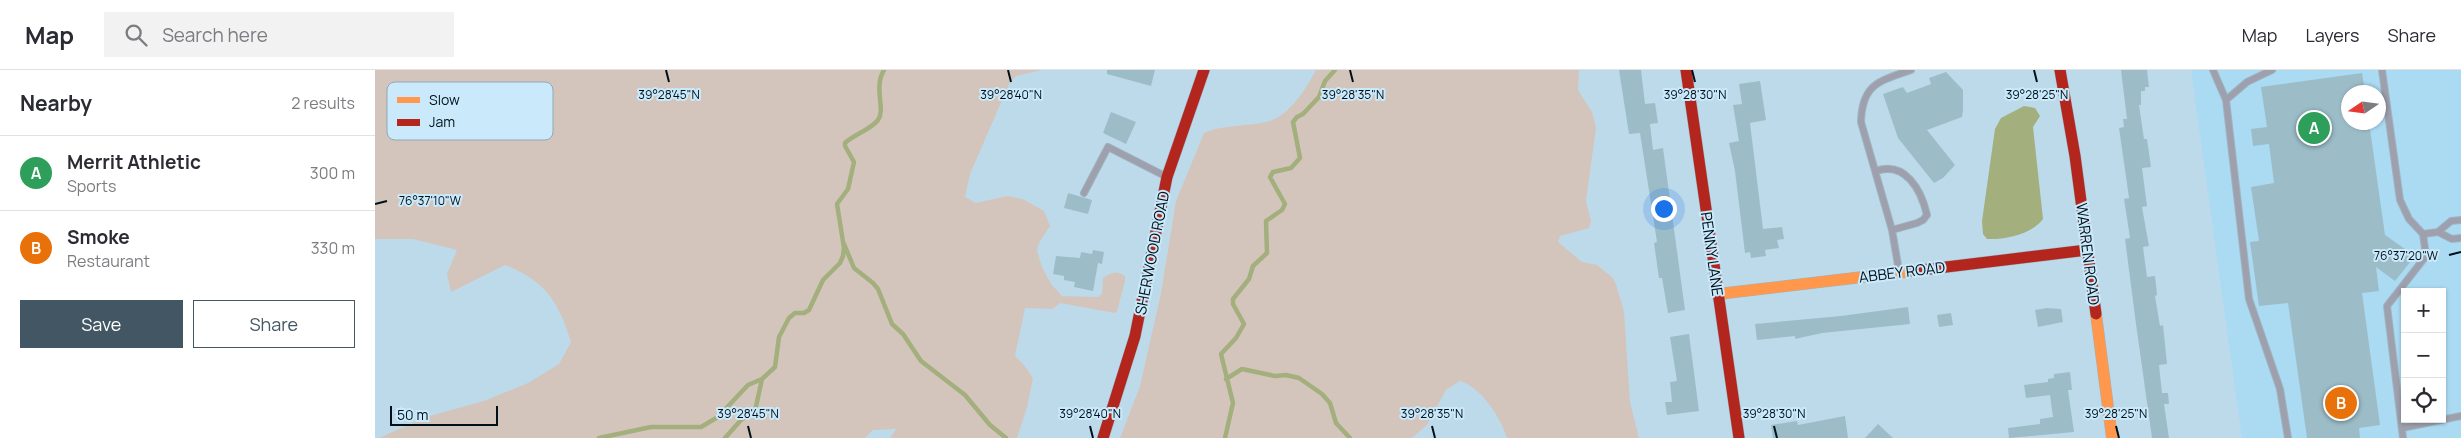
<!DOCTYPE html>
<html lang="en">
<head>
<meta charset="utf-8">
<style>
	body { margin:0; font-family:Manrope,sans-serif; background:#f2f2f3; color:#2b2b33 }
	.controls { position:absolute; right:15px; bottom:15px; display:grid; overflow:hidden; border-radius:0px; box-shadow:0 1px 4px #0004 }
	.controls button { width:45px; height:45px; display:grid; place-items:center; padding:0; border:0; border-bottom:1px solid #e1e1e2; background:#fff; color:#2b2b33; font:25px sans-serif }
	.compass { position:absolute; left:1966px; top:15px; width:45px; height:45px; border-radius:50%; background:#fff; box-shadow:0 1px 4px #0004; rotate:257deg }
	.scale { position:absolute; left:15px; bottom:12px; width:108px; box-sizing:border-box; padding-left:5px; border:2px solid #00101a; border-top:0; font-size:14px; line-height:18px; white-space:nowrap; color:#00101a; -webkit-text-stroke:4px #caeafb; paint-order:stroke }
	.you { position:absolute; left:1288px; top:138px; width:18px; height:18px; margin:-12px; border:4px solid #fff; border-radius:50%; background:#1a73e8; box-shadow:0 0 0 8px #1a73e833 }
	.badge { display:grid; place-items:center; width:32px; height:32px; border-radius:50%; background:#425763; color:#fff; font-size:16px; font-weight:700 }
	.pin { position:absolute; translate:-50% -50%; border:2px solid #fff; box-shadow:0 1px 5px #0006 }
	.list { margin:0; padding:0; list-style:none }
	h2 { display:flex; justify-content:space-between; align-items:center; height:65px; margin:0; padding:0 20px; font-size:21px }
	h2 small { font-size:16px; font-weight:400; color:#7c7c81 }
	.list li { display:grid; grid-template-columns:32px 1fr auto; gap:15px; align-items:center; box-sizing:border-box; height:75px; padding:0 20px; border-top:1px solid #e1e1e2 }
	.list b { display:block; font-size:19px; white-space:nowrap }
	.list p { margin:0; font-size:16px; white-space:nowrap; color:#7c7c81 }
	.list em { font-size:16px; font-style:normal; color:#7c7c81 }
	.actions { display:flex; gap:10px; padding:15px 20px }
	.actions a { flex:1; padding:11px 0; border:1px solid #425763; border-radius:0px; text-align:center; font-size:18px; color:#425763 }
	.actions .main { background:#425763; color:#fff }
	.icon { flex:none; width:28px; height:28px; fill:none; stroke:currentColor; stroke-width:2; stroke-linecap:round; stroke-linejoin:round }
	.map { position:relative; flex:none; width:2086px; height:368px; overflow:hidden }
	header { display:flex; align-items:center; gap:30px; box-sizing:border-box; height:70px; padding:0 25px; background:#fff; border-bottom:1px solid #e1e1e2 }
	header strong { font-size:24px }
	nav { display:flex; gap:28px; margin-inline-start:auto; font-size:18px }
	.search { width:350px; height:45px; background:#f2f2f3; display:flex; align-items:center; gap:12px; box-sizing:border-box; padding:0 18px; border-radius:0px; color:#7c7c81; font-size:19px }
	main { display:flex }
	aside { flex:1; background:#fff }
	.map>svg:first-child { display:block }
	.built { fill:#abdaf3; fill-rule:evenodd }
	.green { fill:#d4c5bc }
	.water { fill:#a3af7d }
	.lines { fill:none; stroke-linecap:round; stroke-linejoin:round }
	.stream { stroke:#a3af7d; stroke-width:4.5 }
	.building { fill:#9cbdc8 }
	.lane-casing { stroke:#9eb5c1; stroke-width:8 }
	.slow-casing { stroke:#9eb5c1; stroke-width:12 }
	.jam-casing { stroke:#9eb5c1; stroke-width:12 }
	.lane { stroke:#9ea1ad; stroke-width:6 }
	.slow { stroke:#ff974d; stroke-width:11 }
	.jam { stroke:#b3261e; stroke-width:11 }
	.ticks { fill:none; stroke:#00101a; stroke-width:2 }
	.labels { text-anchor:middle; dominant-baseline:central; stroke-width:4; stroke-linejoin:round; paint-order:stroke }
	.street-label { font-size:15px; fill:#00101a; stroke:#caeafb }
	.key { fill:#caeafb; stroke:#8da9b8; stroke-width:1 }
	.key-label { font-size:14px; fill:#00101a }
	.ticks-label { font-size:12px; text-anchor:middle; fill:#00101a; stroke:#caeafb; stroke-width:4; stroke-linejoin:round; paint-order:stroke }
</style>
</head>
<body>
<header>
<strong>Map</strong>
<div class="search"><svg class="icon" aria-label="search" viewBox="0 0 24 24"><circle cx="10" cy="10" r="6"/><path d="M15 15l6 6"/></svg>Search here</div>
<nav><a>Map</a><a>Layers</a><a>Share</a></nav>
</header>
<main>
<aside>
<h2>Nearby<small>2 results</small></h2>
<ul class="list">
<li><span class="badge" style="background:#2e9e5b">A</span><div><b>Merrit Athletic</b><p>Sports</p></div><em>300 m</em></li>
<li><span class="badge" style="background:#e8710a">B</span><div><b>Smoke</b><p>Restaurant</p></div><em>330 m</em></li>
</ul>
<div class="actions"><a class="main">Save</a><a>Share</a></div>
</aside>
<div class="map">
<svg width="2086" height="368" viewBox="0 0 2086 368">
	<rect width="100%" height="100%" fill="#bddaea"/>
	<path class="built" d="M1816,0h270v368h-219zM1974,22h30v30h-30zM2030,222h37v127h-37z"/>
	<path class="green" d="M0,0h667l-26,6 -6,6 -40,92 -5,23 11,6 31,-7 16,3 21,12 6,15 -11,17 -2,8 5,16 9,17 11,12 36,1 4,-3 1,-16c9,-6 13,-8 22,-2v5l-8,30 -2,2 -55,-10 -7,6 -28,-1 -10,48 9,9 9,13 -6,29 -10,31h-127l6,-9 -23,1 -8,8h-486l47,-21 58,-16 44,-18 31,-19 12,-22c-13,-41 -25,-61 -66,-77l-54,27 -4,-18 10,-24 -44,-11h-38z
		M941,0h263l-1,20 14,22 4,16 -10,73 5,20 -2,7 -29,8 -2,6 24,20 15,3 16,13 3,6 8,28 6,90 9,36h-132c-6,-20 -26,-51 -47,-57l-14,9 -19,35 -15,13h-292l20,-52 21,-93 15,-92 28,-68c19,-9 42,-6 62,-11 23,-5 40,-33 50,-52z"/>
	<path class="water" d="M1649,36l11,2 5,8 -7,11 10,92c-11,15 -38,21 -56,20l-4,-5 -1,-13 13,-92 6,-11z"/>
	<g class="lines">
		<path class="stream" d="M469,174l10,24 19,15 5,6 14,35 11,10 18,27 44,34 25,30 16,13
			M851,309l16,-10 33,7 11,-1 13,3 23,16 8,9 6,20 14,15
			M224,368l52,-11h50l17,-10 30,-32 14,-6
			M350,368l16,-18 14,-9 7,-32 13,-12 4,-30 10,-19 6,-5h9l5,-3 14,-30 17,-17 3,-7 1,-8 -7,-44 11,-15 6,-27 -9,-16v-3c10,-9 25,-13 33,-23 8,-11 -5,-32 6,-50
			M850,368l8,-35 -12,-49 15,-16 8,-14 -11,-20v-5l16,-20 4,-13 14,-13 -1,-32 16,-11 3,-6 -15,-27 3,-5 18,-4 9,-10 -7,-36 4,-5 6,-3 16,-17 6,-16 10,-11"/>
	</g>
	<path class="building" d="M732,0h48l-4,16 -44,-12z
		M1244,0h22l4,34 10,-1 3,20 -8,1 3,26 10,-2 22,162 -17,3 -6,-35h-3l-5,-35 3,-1 -17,-109 -11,1z
		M1746,0h26l2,17h-4v4h-4v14h-2l5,34h3l4,28 -9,1 5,38 -5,1 7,39 -6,1 4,30 8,-1 2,19 -2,1 5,30 3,-1 4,39 -8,1 3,28h6l1,11h-5l5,34h-17l-16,-114 -11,-85 5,-1 -6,-39 5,-1 -10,-70 5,-1 -1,-8h4z
		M1571,2l17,18v20l-1,7 -35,13 28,35 -12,13 -9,5 -36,-45 -15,-44 20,-7 4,6 24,-9 -2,-6z
		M1987,3l3,19h-16v30h20l16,113 30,21 -20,25 -19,-14 3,24 -17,2 18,132 -21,3 1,10h-53l-19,-135 -29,3 -9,-64 9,-1 -8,-54 23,-4 -5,-39 -16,2 -2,-17 16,-2 -6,-40z
		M1385,11l6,39 -16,3 13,106 19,-2 2,12 -7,1 2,8 -14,2 1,6 -15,2 -1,-6 -5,1 -10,-82 -6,-28 10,-2 -6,-36 9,-1 -3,-20z
		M736,42l25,10 -10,22 -23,-11z
		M693,123l24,7 -4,14 -24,-6z
		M718,180l11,2 -2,12 -4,-1 -5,28 -19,-4 1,-5 -11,-2v-4l-11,-2 3,-18 24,2 1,-6 11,2z
		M1533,237l2,17 -88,9 -27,6v-3l-38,4 -2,-16 86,-8z
		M1672,238l14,1 2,13 -25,5 -3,-17z
		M1576,243l2,12 -14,2 -2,-12z
		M1314,264l10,77 -32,4 -2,-13h7l-2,-20 7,-1 -7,-44z
		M1695,302l2,18h-4l6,42 -65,6 -1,-10 32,-4v-5l13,-2 -3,-22 -24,3 -2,-13 24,-3v-3l6,-1v-4z
		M1470,346l3,22h-75l-2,-13 26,-4 1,4z
		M1503,354l15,14h-28z"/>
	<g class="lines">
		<defs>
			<path id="lane" d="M1838,0l13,30 23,199 31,90 8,49
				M2007,0l18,130 9,19 14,15 3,22 -39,50 16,132
				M1851,30l21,-18 25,-12
				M1501,101c29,-10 45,18 51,44l-4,5 -6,3 -25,7
				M709,123l24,-46 57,29
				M2063,162l14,7 9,-1
				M2048,164l15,-2 13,-11 10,-1
				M1524,201l-7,-41 -31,-108c1,-38 18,-41 50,-52
				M2027,358l59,-12"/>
			<path id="slow" d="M1343,224l195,-23
				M1721,244l16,124"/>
			<path id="jam" d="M1311,0l53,368
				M1685,0l15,86 21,158
				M1538,201l174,-21
				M728,368l32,-102 32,-159 37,-107"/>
		</defs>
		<use href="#lane" class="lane-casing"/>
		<use href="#slow" class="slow-casing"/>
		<use href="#jam" class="jam-casing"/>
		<use href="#lane" class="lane"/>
		<use href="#slow" class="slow"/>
		<use href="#jam" class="jam"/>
	</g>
	<path class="ticks" d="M291,0l3,12M633,0l3,12M975,0l3,12M1317,0l3,12M1659,0l3,12M0,134l12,-3M2074,185l12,-3M373,356l3,12M715,356l3,12M1057,356l3,12M1399,356l3,12M1741,356l3,12"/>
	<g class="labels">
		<g class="street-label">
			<text transform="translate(777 183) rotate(-79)">SHERWOOD ROAD</text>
			<text transform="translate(1337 184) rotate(82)">PENNY LANE</text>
			<text transform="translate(1713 184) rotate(83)">WARREN ROAD</text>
			<text transform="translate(1527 202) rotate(-7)">ABBEY ROAD</text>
		</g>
	</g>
	<rect x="12" y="12" width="166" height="58" rx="8" class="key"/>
	<rect x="22" y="27" width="23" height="6" fill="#ff974d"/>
	<rect x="22" y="49" width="23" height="7" fill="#b3261e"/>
	<g class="key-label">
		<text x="54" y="35">Slow</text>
		<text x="54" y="57">Jam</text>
	</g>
	<g class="ticks-label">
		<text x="294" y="29">39°28'45"N</text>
		<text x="636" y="29">39°28'40"N</text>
		<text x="978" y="29">39°28'35"N</text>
		<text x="1320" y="29">39°28'30"N</text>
		<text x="1662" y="29">39°28'25"N</text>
		<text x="55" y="135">76°37'10"W</text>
		<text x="2031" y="190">76°37'20"W</text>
		<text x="373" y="348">39°28'45"N</text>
		<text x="715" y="348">39°28'40"N</text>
		<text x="1057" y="348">39°28'35"N</text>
		<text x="1399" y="348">39°28'30"N</text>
		<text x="1741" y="348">39°28'25"N</text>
	</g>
</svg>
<div class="controls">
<button>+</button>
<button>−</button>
<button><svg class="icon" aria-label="locate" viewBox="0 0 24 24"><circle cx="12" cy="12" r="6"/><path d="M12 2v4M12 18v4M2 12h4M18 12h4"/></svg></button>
</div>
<svg class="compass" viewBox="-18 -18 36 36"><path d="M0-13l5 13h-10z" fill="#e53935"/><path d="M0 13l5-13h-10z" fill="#7c7c81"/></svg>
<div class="scale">50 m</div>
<div class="you"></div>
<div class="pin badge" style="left:1939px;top:58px;background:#2e9e5b">A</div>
<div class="pin badge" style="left:1966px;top:333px;background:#e8710a">B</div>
</div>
</main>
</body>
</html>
